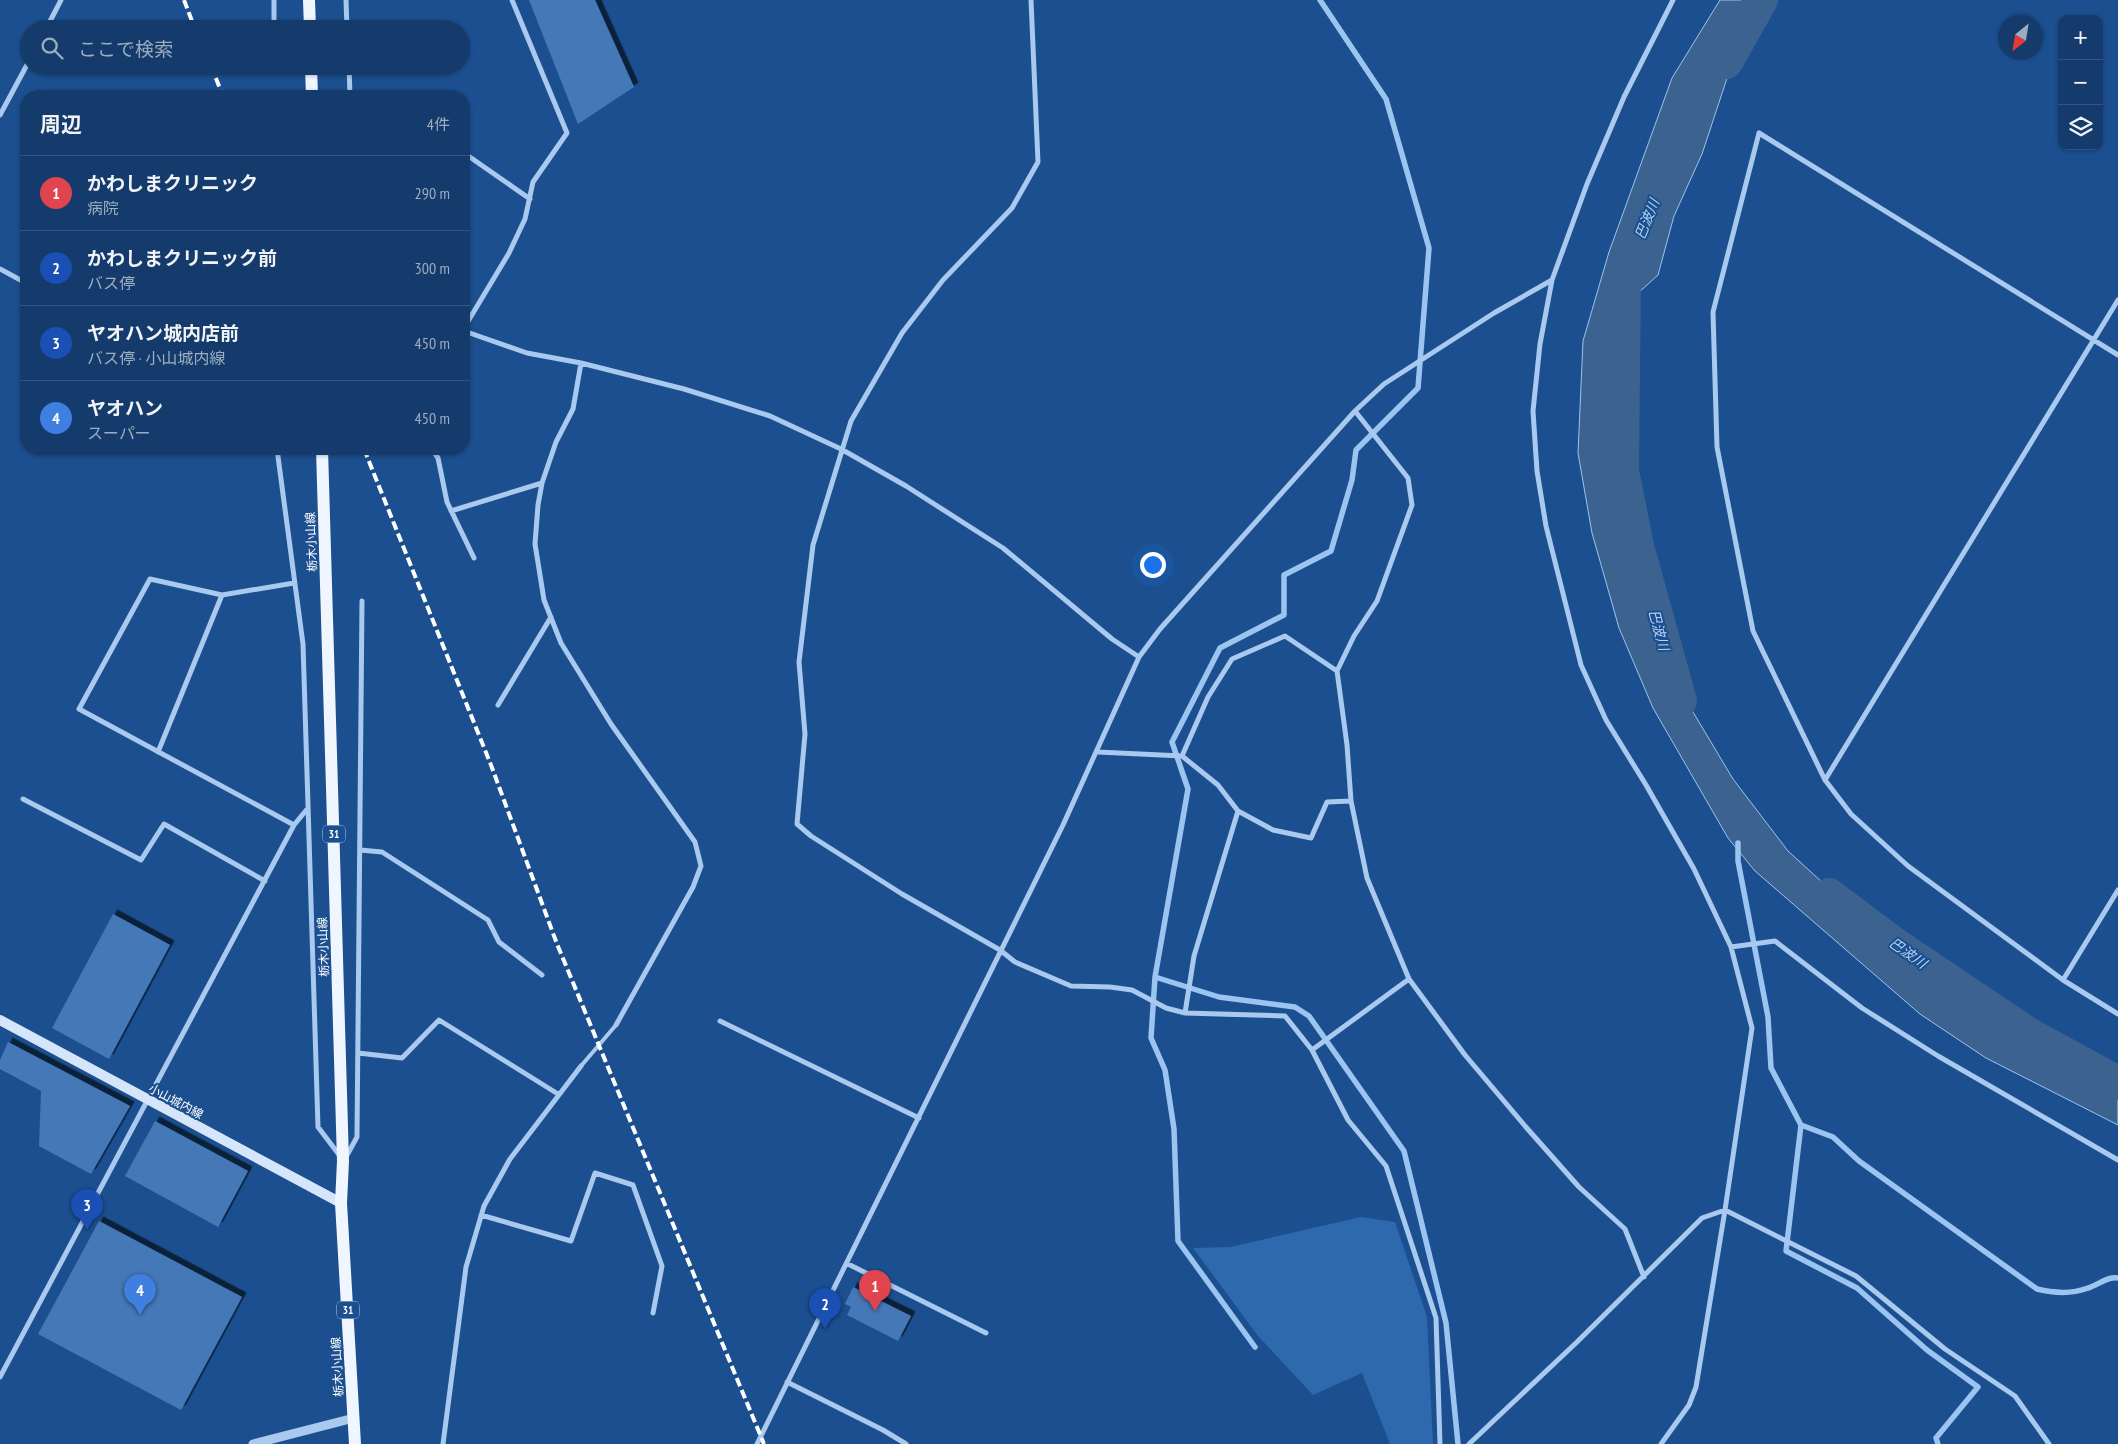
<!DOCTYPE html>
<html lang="ja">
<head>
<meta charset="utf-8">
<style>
	body { margin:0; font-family:"PT Sans Narrow","Noto Sans JP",sans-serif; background:#1d4271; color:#f1f3f6 }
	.controls { position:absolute; right:15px; top:15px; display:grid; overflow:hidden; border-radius:10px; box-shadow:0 1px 4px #0004 }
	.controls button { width:45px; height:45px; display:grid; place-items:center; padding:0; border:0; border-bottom:1px solid #33557e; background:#143b6b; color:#f1f3f6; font:25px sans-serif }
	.compass { position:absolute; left:1998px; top:15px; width:45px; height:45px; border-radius:50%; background:#143b6b; box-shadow:0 1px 4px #0004; rotate:210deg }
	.you { position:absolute; left:1152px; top:564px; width:18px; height:18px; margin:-12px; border:4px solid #fff; border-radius:50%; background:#1a73e8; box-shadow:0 0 0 8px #1a73e833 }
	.badge { display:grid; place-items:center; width:32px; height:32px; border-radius:50%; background:#8bbbb9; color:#fff; font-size:16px; font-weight:700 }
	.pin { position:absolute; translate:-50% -41px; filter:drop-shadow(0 1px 2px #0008) }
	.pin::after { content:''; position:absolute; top:26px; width:18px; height:15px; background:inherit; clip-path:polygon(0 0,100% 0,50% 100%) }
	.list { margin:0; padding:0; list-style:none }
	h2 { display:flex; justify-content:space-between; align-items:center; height:65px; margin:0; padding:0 20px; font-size:21px }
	h2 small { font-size:16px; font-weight:400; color:#9dadc1 }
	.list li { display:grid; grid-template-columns:32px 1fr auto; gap:15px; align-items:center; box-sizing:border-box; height:75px; padding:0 20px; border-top:1px solid #33557e }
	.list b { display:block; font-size:19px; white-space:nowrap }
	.list p { margin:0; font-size:16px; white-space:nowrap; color:#9dadc1 }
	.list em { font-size:16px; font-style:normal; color:#9dadc1 }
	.icon { flex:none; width:28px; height:28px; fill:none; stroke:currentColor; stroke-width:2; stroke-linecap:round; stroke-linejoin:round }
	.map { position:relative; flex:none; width:2118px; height:1444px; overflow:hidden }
	.search { position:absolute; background:#143b6b; box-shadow:0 1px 4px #0004; left:20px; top:20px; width:450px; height:55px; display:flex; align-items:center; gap:12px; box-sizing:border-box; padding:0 18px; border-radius:28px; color:#9dadc1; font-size:19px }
	.panel { position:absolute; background:#143b6b; box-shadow:0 1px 4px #0004; left:20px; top:90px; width:450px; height:365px; border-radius:20px }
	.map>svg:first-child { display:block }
	.green { fill:#2e69ad }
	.water { fill:#3c6290; stroke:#9cc4f0 }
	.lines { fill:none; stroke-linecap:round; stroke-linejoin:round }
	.stream { stroke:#9cc4f0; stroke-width:5.5 }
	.river { stroke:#3c6290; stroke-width:34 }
	.building { fill:#4478b7; filter:url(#shadow) }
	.service { stroke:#a9c9ee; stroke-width:4 }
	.minor { stroke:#a9c9ee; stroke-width:5 }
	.tertiary { stroke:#a9c9ee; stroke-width:9 }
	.secondary { stroke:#d6e6fa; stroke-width:10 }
	.primary { stroke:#f0f6ff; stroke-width:12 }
	.rail { stroke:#fff; stroke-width:4; stroke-dasharray:9 4; stroke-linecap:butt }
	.labels { text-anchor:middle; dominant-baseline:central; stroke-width:4; stroke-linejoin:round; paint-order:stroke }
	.shield { fill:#1b4f8f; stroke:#bbcadd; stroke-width:1 }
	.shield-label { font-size:11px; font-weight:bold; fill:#fff }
	.street-label { font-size:12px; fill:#fff; stroke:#1b4f8f }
	.water-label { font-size:14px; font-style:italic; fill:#b5d3f5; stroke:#1b4f8f }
</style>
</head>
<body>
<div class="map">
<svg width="2118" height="1444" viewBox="0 0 2118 1444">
	<defs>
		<filter id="shadow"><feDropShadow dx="4.5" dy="-4.5" stdDeviation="0" flood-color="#0009"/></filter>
	</defs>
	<rect width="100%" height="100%" fill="#1b4f8f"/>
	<path class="green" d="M1361,1217l34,5 32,95 6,127h-43l-28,-71 -49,22 -55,-59 -65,-88 37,-1z"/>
	<path class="water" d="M1720,0h38l-23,54 -33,100 -28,62 -16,59 -22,20 -23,37 -3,58 -1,83 11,65 26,75 47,99 40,67 55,72 115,105 83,60 98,55 34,11v43l-132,-67 -66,-44 -165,-143 -27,-33 -75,-130 -34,-80 -27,-95 -14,-80 5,-112 26,-89 63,-174z"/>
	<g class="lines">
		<path class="stream" d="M1320,0l66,99 43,149 -11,140 -62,62 -4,30 -21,71 -47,24v40l-64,33 -48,94 16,47 -33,188 64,20 76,10 14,9 95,135 42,172 12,121
			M1738,843v18l30,156 3,51 30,57 32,12 26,24 178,128c16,4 35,5 51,-1 10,-3 20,-12 30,-10
			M1155,977l-4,61 14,32 9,59 4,112 77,106
			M1801,1125l-15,126 71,37 70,62 51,37 -42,51 2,6"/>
		<path class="river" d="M1726,62l35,-62
			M1627,269l-3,6 -2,196 15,75 43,155
			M1829,895l64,48 135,91 90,49"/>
	</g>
	<path class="building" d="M529,0h66l39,87 -56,37z
		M113,914l57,31 -61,114 -57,-31z
		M8,1042l122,64 -39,68 -52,-28 2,-55 -41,-22v-9z
		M155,1121l93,50 -30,56 -93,-51z
		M99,1221l143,76 -61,113 -143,-76z
		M853,1287l58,29 -13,25 -51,-26 4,-8 -6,-3z"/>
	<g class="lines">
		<path class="service" d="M581,1066l35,-41"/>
		<path class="minor" d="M346,0l1,29
			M1031,0l7,162 -26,46 -69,72 -41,53 -51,88 -38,124 -14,117 6,72 -8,90 14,12 91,58 98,56 15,12 56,24 39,1 22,3 34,18 19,5 100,3 27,34 36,70 38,46 50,152 4,126
			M274,19v-19
			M46,29l15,-29
			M349,66l1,30
			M0,115l29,-54
			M464,153l66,46
			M0,269l26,14
			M1552,280l-12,64 -7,67 4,60 9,55 35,139 25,55 40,65 48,84 37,78 21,81 -27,182 -29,177 -7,18 -28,39
			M464,328l45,-75 16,-34 8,-37 34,-49 -55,-133
			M464,331l63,22 54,10 103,26 86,27 71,33 65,37 97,62 109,91 27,18
			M2118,355l-359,-222 -46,179 4,135 36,184 72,149 26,34 57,52 155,114 55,34
			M581,363l-8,46 -17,33 -14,41 -4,22 -3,39 9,56 17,43 50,81 84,118 6,24 -8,21 -77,138
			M1355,411l53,67 4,27 -35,96 -23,35 -17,35 10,74 4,56 16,77 42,101 56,76 60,71 54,61 46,42 19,48
			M277,449l26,195 15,483 22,29
			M432,449l6,9 9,44 27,56
			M451,511l91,-28
			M294,583l-72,12 -72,-16 -71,130 215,116
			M498,705l53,-88
			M158,752l64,-157
			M1098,752l84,4 36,29 20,26 35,19 38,8 16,-36 24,-1
			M1182,756l26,-59 24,-38 53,-23 52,35
			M1825,780l293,-480
			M23,799l118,61 23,-36 101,57
			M360,850l22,2 106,68 11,22 43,33
			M1731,947l44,-6 87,67 76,48 180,104
			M2063,980l55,-90
			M1185,1013l9,-57 44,-145
			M720,1021l199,97
			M1312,1050l97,-71
			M358,1053l44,5 37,-38 119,74
			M346,1157l11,-20 5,-536
			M481,1215l90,26 24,-68 38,12 29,81 -9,47
			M848,1264l138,69
			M0,1377l294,-552 14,-17
			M787,1382l96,48 23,14
			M443,1444l23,-177 18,-61 26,-47 71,-93
			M757,1444l306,-619 76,-168 21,-28 195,-218 29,-27 110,-71 58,-33 35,-96 37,-87 49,-97
			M1469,1444l108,-102 125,-124 23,-8 131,66 89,73 70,47 34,48"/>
		<path class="tertiary" d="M253,1444l101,-26"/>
		<path class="secondary" d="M0,1020l341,183"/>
		<path class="primary" d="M309,0l1,29
			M311,66l1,30
			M322,449l21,712 -2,42 14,241"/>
		<path class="rail" d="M184,0l11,29
			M211,66l12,30
			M364,449l127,316 66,179 207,500"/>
	</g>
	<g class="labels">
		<g class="shield">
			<rect x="323" y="825.5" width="22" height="17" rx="4"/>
			<rect x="337" y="1301.5" width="22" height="17" rx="4"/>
		</g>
		<g class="shield-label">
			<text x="334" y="834">31</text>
			<text x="348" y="1310">31</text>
		</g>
		<g class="street-label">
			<text transform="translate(311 542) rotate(-92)">栃木小山線</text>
			<text transform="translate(323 947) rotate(-92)">栃木小山線</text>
			<text transform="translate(176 1101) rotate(28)">小山城内線</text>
			<text transform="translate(337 1367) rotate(-93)">栃木小山線</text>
		</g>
		<g class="water-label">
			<text transform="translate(1647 219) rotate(-68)">巴波川</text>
			<text transform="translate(1659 630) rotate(75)">巴波川</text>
			<text transform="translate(1908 953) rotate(35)">巴波川</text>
		</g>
	</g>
</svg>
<div class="controls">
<button>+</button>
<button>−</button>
<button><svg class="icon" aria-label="layers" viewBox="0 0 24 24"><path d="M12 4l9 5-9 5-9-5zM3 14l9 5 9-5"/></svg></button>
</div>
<svg class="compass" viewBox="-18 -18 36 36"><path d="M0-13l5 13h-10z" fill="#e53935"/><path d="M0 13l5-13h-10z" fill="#9dadc1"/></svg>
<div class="you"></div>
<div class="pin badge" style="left:875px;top:1311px;background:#e0444e">1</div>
<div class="pin badge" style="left:825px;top:1329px;background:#1a4fb4">2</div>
<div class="pin badge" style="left:87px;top:1230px;background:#1a4fb4">3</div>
<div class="pin badge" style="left:140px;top:1315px;background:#3f7fe0">4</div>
<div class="search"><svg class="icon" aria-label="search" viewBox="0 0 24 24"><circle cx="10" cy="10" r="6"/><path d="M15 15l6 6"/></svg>ここで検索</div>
<section class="panel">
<h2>周辺<small>4件</small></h2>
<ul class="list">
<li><span class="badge" style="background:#e0444e">1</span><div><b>かわしまクリニック</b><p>病院</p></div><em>290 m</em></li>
<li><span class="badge" style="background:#1a4fb4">2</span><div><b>かわしまクリニック前</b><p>バス停</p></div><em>300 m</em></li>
<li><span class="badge" style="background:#1a4fb4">3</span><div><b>ヤオハン城内店前</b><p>バス停 · 小山城内線</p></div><em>450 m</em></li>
<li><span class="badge" style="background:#3f7fe0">4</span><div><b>ヤオハン</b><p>スーパー</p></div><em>450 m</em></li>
</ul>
</section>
</div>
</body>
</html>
